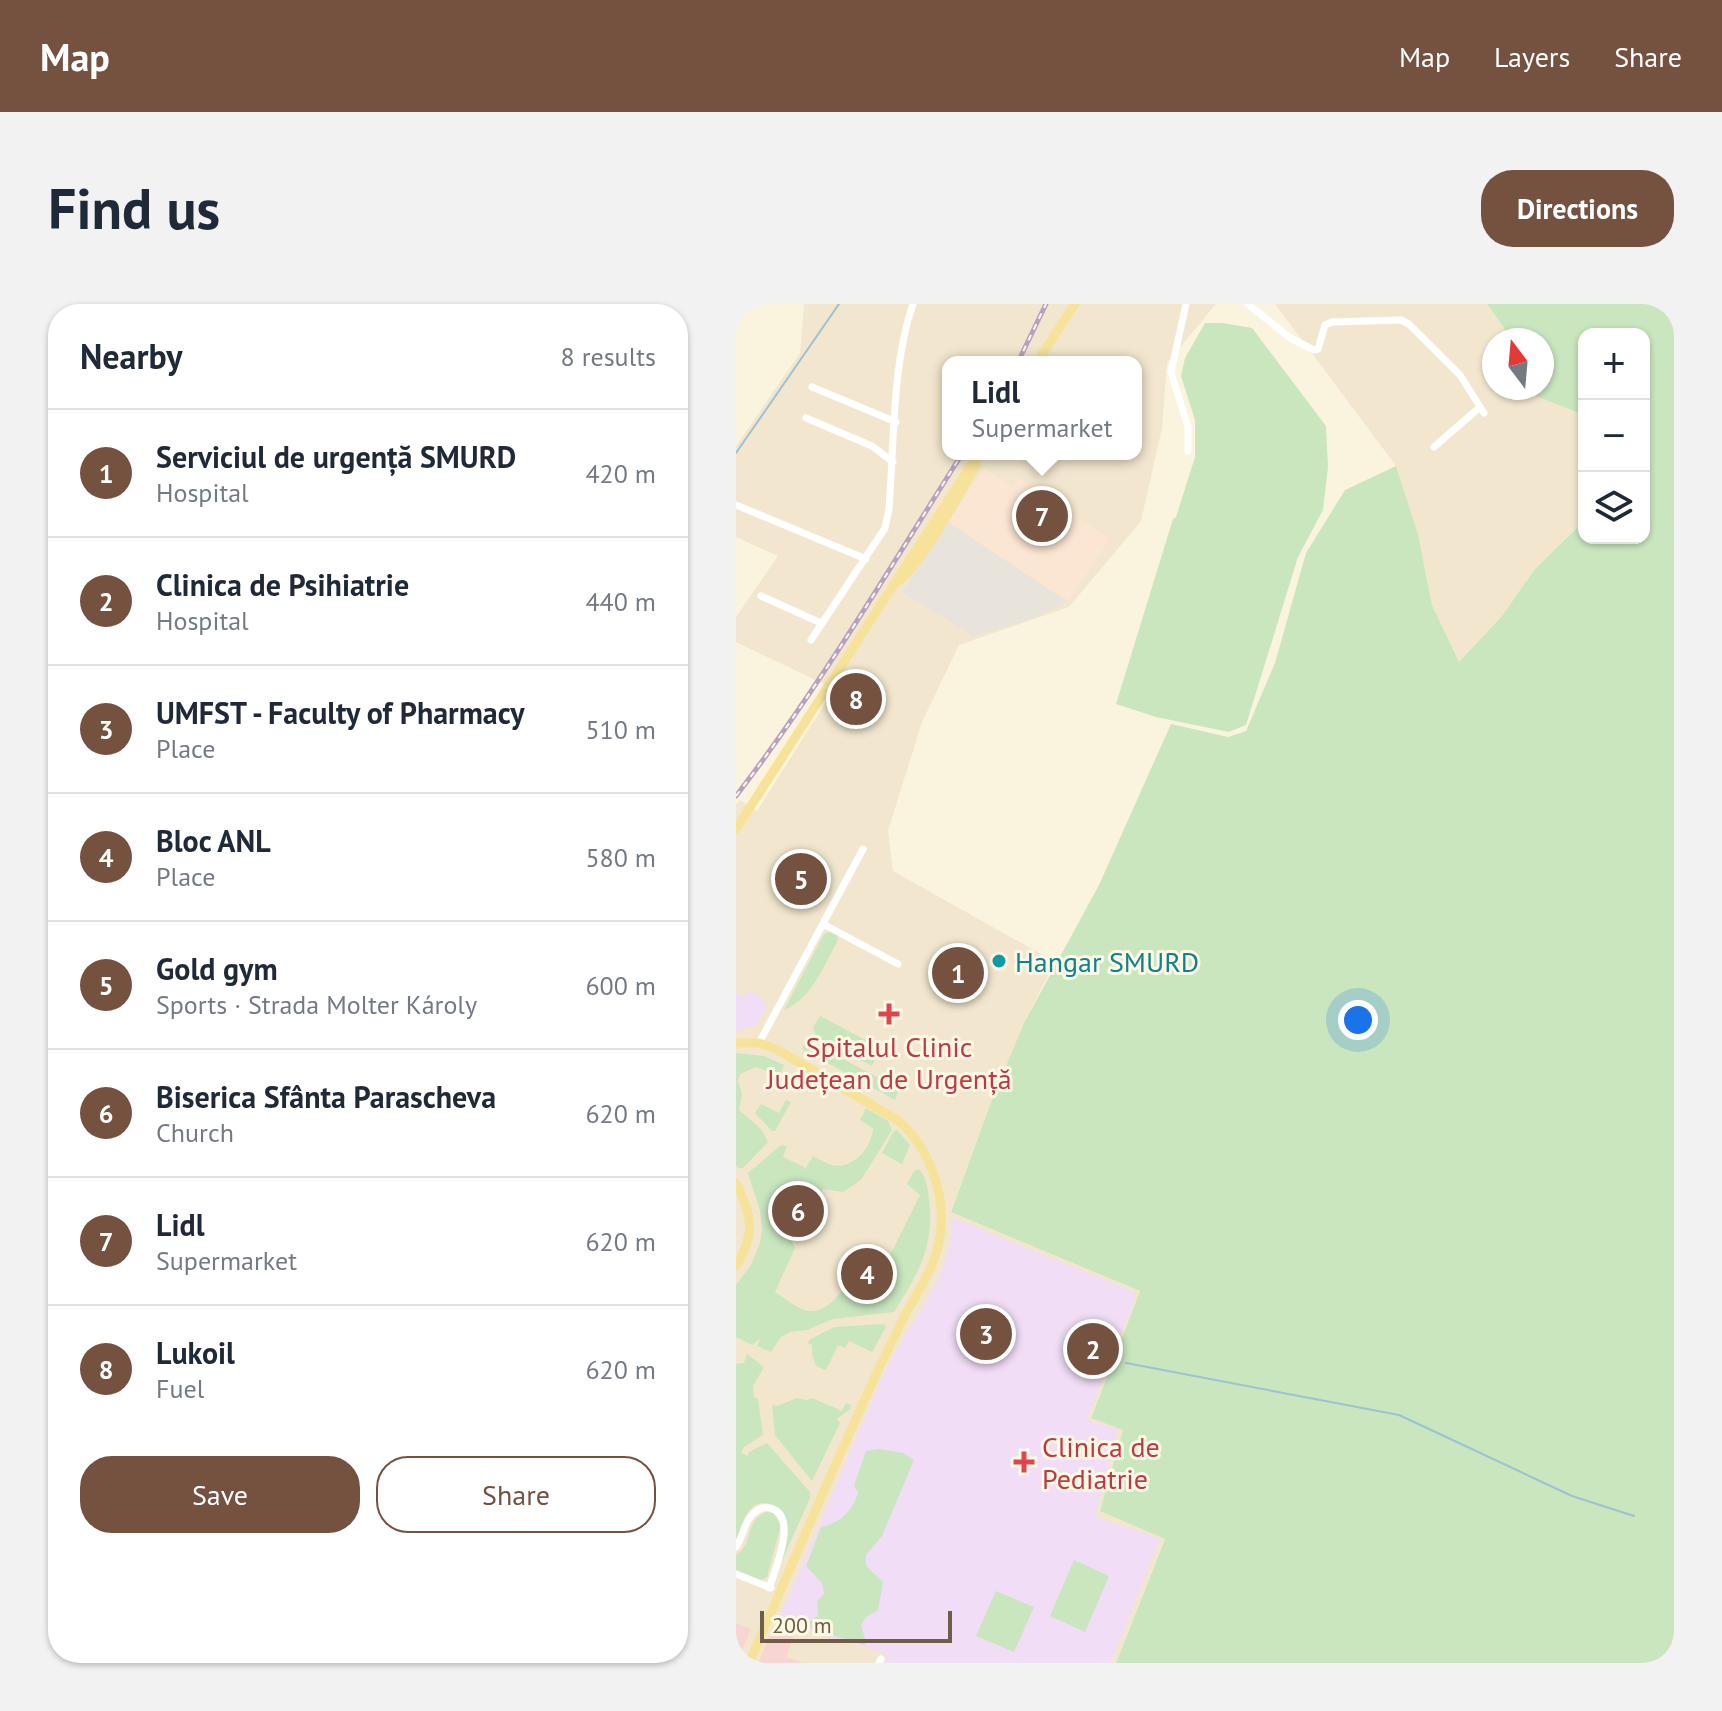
<!DOCTYPE html>
<html lang="en">
<head>
<meta charset="utf-8">
<style>
	body { margin:0; font-family:"PT Sans",sans-serif; background:#f2f2f3; color:#1f2937 }
	.controls { position:absolute; right:24px; top:24px; display:grid; overflow:hidden; border-radius:16px; box-shadow:0 2px 6px #0004 }
	.controls button { width:72px; height:72px; display:grid; place-items:center; padding:0; border:0; border-bottom:2px solid #e0e1e3; background:#fff; color:#1f2937; font:40px sans-serif }
	.compass { position:absolute; left:746px; top:24px; width:72px; height:72px; border-radius:50%; background:#fff; box-shadow:0 2px 6px #0004; rotate:344deg }
	.scale { position:absolute; left:24px; bottom:20px; width:192px; box-sizing:border-box; padding-left:8px; border:4px solid #6f5c49; border-top:0; font-size:22px; line-height:28px; white-space:nowrap; color:#6f5c49; -webkit-text-stroke:6px #fef8e5; paint-order:stroke }
	.you { position:absolute; left:622px; top:716px; width:28px; height:28px; margin:-20px; border:6px solid #fff; border-radius:50%; background:#1a73e8; box-shadow:0 0 0 12px #1a73e833 }
	.badge { display:grid; place-items:center; width:52px; height:52px; border-radius:50%; background:#755140; color:#fff; font-size:26px; font-weight:700 }
	.pin { position:absolute; translate:-50% -50%; border:4px solid #fff; box-shadow:0 2px 8px #0006 }
	.popup { position:absolute; left:206px; top:52px; width:200px; height:104px; box-sizing:border-box; display:grid; place-content:center; border-radius:16px; background:#fff; filter:drop-shadow(0 2px 6px #0005); font-size:26px; white-space:nowrap; color:#747a83 }
	.popup b { font-size:30px; color:#1f2937 }
	.popup::after { content:''; position:absolute; left:50%; top:100%; margin-left:-16px; border:16px solid transparent; border-top-color:#fff }
	.list { margin:0; padding:0; list-style:none }
	h2 { display:flex; justify-content:space-between; align-items:center; height:104px; margin:0; padding:0 32px; font-size:34px }
	h2 small { font-size:26px; font-weight:400; color:#747a83 }
	.list li { display:grid; grid-template-columns:52px 1fr auto; gap:24px; align-items:center; box-sizing:border-box; height:128px; padding:0 32px; border-top:2px solid #e0e1e3 }
	.list b { display:block; font-size:30px; white-space:nowrap }
	.list p { margin:0; font-size:26px; white-space:nowrap; color:#747a83 }
	.list em { font-size:26px; font-style:normal; color:#747a83 }
	.actions { display:flex; gap:16px; padding:24px 32px }
	.actions a { flex:1; padding:18px 0; border:2px solid #755140; border-radius:32px; text-align:center; font-size:28px; color:#755140 }
	.actions .main { background:#755140; color:#fff }
	.icon { flex:none; width:44px; height:44px; fill:none; stroke:currentColor; stroke-width:2; stroke-linecap:round; stroke-linejoin:round }
	.map { position:relative; flex:none; width:938px; height:1359px; overflow:hidden; border-radius:32px }
	header { display:flex; align-items:center; gap:48px; box-sizing:border-box; height:112px; padding:0 40px; background:#755140; color:#fff }
	header strong { font-size:38px }
	nav { display:flex; gap:44px; margin-inline-start:auto; font-size:28px }
	.intro { display:flex; align-items:center; justify-content:space-between; box-sizing:border-box; height:192px; padding:0 48px }
	h1 { margin:0; font-size:56px }
	.button { padding:20px 36px; border-radius:32px; background:#755140; color:#fff; font-size:28px; font-weight:700 }
	main { display:flex; gap:48px; padding:0 48px }
	aside { flex:1; background:#fff; border-radius:32px; box-shadow:0 2px 6px #0004 }
	.map>svg:first-child { display:block }
	.residential { fill:#f2e7ce; fill-rule:evenodd }
	.commercial { fill:#fbe5d3 }
	.industrial { fill:#e9e4db }
	.education { fill:#f1ddf6 }
	.medical { fill:#f8d4d3 }
	.green { fill:#c9e6bf }
	.lines { fill:none; stroke-linecap:round; stroke-linejoin:round }
	.stream { stroke:#9cc2d3; stroke-width:2 }
	.minor { stroke:#fff; stroke-width:7 }
	.major { stroke:#f7e29a; stroke-width:9 }
	.rail-casing { stroke:#b7a0c2; stroke-width:5 }
	.rail { stroke:#fef8e5; stroke-width:2; stroke-dasharray:6; stroke-linecap:butt }
	.culture-dot { fill:#0f9aa8; stroke:#fef8e5; stroke-width:3 }
	.health-dot { fill:#e0444e; stroke:#fef8e5; stroke-width:3 }
	.labels { text-anchor:middle; dominant-baseline:central; stroke-width:6; stroke-linejoin:round; paint-order:stroke }
	.culture-label { font-size:28px; fill:#0d838f; stroke:#fef8e5; text-anchor:start }
	.health-label { font-size:28px; fill:#be3a42; stroke:#fef8e5 }
</style>
</head>
<body>
<header>
<strong>Map</strong>
<nav><a>Map</a><a>Layers</a><a>Share</a></nav>
</header>
<div class="intro"><h1>Find us</h1><a class="button">Directions</a></div>
<main>
<aside>
<h2>Nearby<small>8 results</small></h2>
<ul class="list">
<li><span class="badge">1</span><div><b>Serviciul de urgență SMURD</b><p>Hospital</p></div><em>420 m</em></li>
<li><span class="badge">2</span><div><b>Clinica de Psihiatrie</b><p>Hospital</p></div><em>440 m</em></li>
<li><span class="badge">3</span><div><b>UMFST - Faculty of Pharmacy</b><p>Place</p></div><em>510 m</em></li>
<li><span class="badge">4</span><div><b>Bloc ANL</b><p>Place</p></div><em>580 m</em></li>
<li><span class="badge">5</span><div><b>Gold gym</b><p>Sports · Strada Molter Károly</p></div><em>600 m</em></li>
<li><span class="badge">6</span><div><b>Biserica Sfânta Parascheva</b><p>Church</p></div><em>620 m</em></li>
<li><span class="badge">7</span><div><b>Lidl</b><p>Supermarket</p></div><em>620 m</em></li>
<li><span class="badge">8</span><div><b>Lukoil</b><p>Fuel</p></div><em>620 m</em></li>
</ul>
<div class="actions"><a class="main">Save</a><a>Share</a></div>
</aside>
<div class="map">
<svg width="938" height="1359" viewBox="0 0 938 1359">
	<rect width="100%" height="100%" fill="#faf4df"/>
	<path class="residential" d="M68,0h412l-49,59 -5,65 -21,93 -72,86 -110,38 -37,77 -34,109 5,40 162,91 -31,61 -33,79 -40,109 189,80 -49,126 32,12 42,109 -49,125h-380v-859l4,-4 17,11 77,-122 -98,-47v-25l42,-61 -42,-19v-91l64,-93zM212,58h188v92h-188z
		M539,0h212l20,28v8h-13v48h21l69,27v102l-2,6 -48,47 -32,46 -43,47 -27,-58 -14,-71 -22,-68z"/>
	<path class="commercial" d="M248,164l29,19 6,-9 91,61 -42,63 -120,-80z"/>
	<path class="industrial" d="M212,218l120,80 -47,21 -48,13 -71,-44z"/>
	<path class="education" d="M13,687l17,10 -1,4 2,2 -11,18 -20,6v-38l9,4z
		M215,913l186,76 -50,126 32,11 -24,87 65,22 -49,124h-227l3,-9 -109,-33 109,-255 47,-78 11,-27 6,-22z"/>
	<path class="medical" d="M0,1319l15,6 -14,34h-1z
		M37,1326l21,7 -8,20 17,6h-45z"/>
	<path class="green" d="M751,0h187v1359h-558l49,-124 -65,-28 23,-81 -32,-12 49,-127 -189,-79 40,-110 33,-79 75,-138 72,-161 57,13 18,-6 29,-68 31,-110 39,-63 51,-24 22,68 14,71 27,57 43,-46 32,-46 47,-46 3,-7v21h60v-204h-60v81l-69,-27h27v-48h-35v-8z
		M469,19h18l29,5 74,98 2,41 -5,43 -25,47 -52,168 -17,7 -73,-15 -40,-13 57,-185 3,-2 19,-60v-37l-14,-44 4,-18z
		M96,627l4,2 2,7c-14,25 -26,59 -54,70l40,-76z
		M84,712l53,28 -4,7 8,4 -5,11 -55,-28 -4,-11z
		M70,735l93,50 -4,11 -93,-51z
		M0,749l28,3 20,9 -4,11 -24,-9 -16,7 -2,7 4,13 -3,16 22,19 7,13 -25,26h-5l-2,-3z
		M50,796l5,2 -16,29h-3l-17,-18 6,-9 18,9z
		M130,804l22,13 4,9 -31,50 -18,12 -20,-3 -23,49 -8,3 3,7 -20,44c29,20 40,31 67,-1l18,6 17,-17h7l9,-16 -5,-5 32,-64 -13,-11 7,-13 5,-2c7,8 9,19 10,30 6,47 -11,75 -35,113l-61,7 -26,11 -17,2 -9,5 -10,15 -14,-6 4,-8 -9,7 -16,-8v-52l15,-20 9,-22 2,-13 -2,-19 -12,-38 33,-28 6,1 -4,11 23,11 7,-12c5,2 12,7 18,9 22,5 41,-17 42,-37l-13,-8z
		M161,826l13,15 -8,19 -20,-11 11,-21z
		M148,1020l2,3 -14,25 -23,-11 -4,7 -7,-3 -12,25 -10,-4 -4,-11v-10l-5,-2 4,-4 23,-12z
		M11,1050l17,13 -11,19 1,11 4,2 5,36 -19,12 -3,6 7,3 1,-4 18,-9 43,49v6l-33,74c7,-20 19,-45 3,-63 -31,-18 -36,11 -44,32v-177l8,-1z
		M61,1094l9,2 6,-2 30,13 4,-8 5,2 -1,4 -13,10 3,4 -28,58 -37,-46 -3,-30 5,1z
		M143,1145l24,4 11,7 -32,76 -16,19v11l17,16 -5,28 -12,7 -5,8 5,17 -2,3 -54,-17v-7l8,-5 -1,-15 7,-7 -2,-11 -16,-17 15,-39c19,-4 31,-15 37,-34l-4,-7 12,-35z
		M30,1208l7,1 8,12 -14,52 -6,3 -25,-10v-15c18,-11 8,-34 30,-43z
		M338,1256l35,16 -24,56 -35,-16z
		M260,1287l38,16 -20,45 -38,-16z"/>
	<g class="lines">
		<path class="stream" d="M0,149l103,-149
			M390,1059l273,52 173,81 62,20"/>
		<path class="minor" d="M450,0l-15,68 17,55v24
			M512,0l42,34 24,12 4,-1 7,-24 7,-3 69,-2 8,4 51,51 24,38
			M76,83l84,35
			M70,114l66,28 21,16
			M698,143l46,-40
			M0,201l130,54
			M25,292l60,27
			M75,336l74,-112 4,-19c5,-63 3,-145 24,-205
			M87,620l75,40
			M23,739l104,-194
			M0,1243c7,-10 8,-25 17,-33 5,-5 10,-8 17,-6 29,7 5,62 -1,80
			M0,1270l35,14
			M143,1359l2,-4"/>
		<path class="major" d="M301,58l38,-58
			M158,280c24,-12 66,-92 82,-118v-9
			M0,525l242,-375
			M0,739h23l17,6 123,72c31,28 47,74 41,115 -4,31 -23,56 -37,83 -8,16 -16,33 -24,49 -45,97 -87,197 -130,295
			M0,879c16,32 20,51 0,83"/>
		<defs>
			<path id="rail" d="M282,58l28,-58
				M0,492c83,-108 153,-227 226,-342"/>
		</defs>
		<use href="#rail" class="rail-casing"/>
		<use href="#rail" class="rail"/>
	</g>
	<circle class="culture-dot" cx="263" cy="657" r="8"/>
	<g class="health-dot">
		<path d="M149 698h8v8h8v8h-8v8h-8v-8h-8v-8h8z"/>
		<path d="M284 1146h8v8h8v8h-8v8h-8v-8h-8v-8h8z"/>
	</g>
	<g class="labels">
		<g class="culture-label">
			<text x="279" y="657">Hangar SMURD</text>
		</g>
		<g class="health-label">
			<text x="153" y="742">Spitalul Clinic<tspan x="153" dy="32">Județean de Urgență</tspan></text>
			<text x="306" y="1142" text-anchor="start">Clinica de<tspan x="306" dy="32">Pediatrie</tspan></text>
		</g>
	</g>
</svg>
<div class="controls">
<button>+</button>
<button>−</button>
<button><svg class="icon" aria-label="layers" viewBox="0 0 24 24"><path d="M12 4l9 5-9 5-9-5zM3 14l9 5 9-5"/></svg></button>
</div>
<svg class="compass" viewBox="-18 -18 36 36"><path d="M0-13l5 13h-10z" fill="#e53935"/><path d="M0 13l5-13h-10z" fill="#747a83"/></svg>
<div class="scale">200 m</div>
<div class="you"></div>
<div class="pin badge" style="left:222px;top:669px">1</div>
<div class="pin badge" style="left:357px;top:1045px">2</div>
<div class="pin badge" style="left:250px;top:1030px">3</div>
<div class="pin badge" style="left:131px;top:970px">4</div>
<div class="pin badge" style="left:65px;top:575px">5</div>
<div class="pin badge" style="left:62px;top:907px">6</div>
<div class="pin badge" style="left:306px;top:212px">7</div>
<div class="popup"><b>Lidl</b>Supermarket</div>
<div class="pin badge" style="left:120px;top:395px">8</div>
</div>
</main>
</body>
</html>
